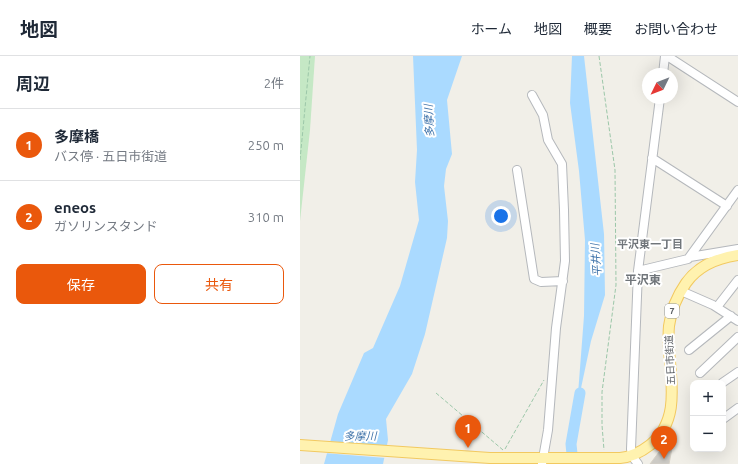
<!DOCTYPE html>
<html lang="ja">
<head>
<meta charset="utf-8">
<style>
	body { margin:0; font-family:Ubuntu,"Noto Sans JP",sans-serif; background:#f6f6f7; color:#1f2937 }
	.controls { position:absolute; right:12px; bottom:12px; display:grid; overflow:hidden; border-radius:8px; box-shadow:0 4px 16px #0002 }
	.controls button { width:36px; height:36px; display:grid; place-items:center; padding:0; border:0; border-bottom:1px solid #e0e1e3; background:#fff; color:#1f2937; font:20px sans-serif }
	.compass { position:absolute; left:342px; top:12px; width:36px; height:36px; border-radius:50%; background:#fff; box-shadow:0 4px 16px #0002; rotate:227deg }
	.you { position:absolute; left:201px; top:160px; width:14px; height:14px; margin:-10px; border:3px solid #fff; border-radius:50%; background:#1a73e8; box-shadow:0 0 0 6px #1a73e833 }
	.badge { display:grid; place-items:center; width:26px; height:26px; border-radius:50%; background:#ea580c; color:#fff; font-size:13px; font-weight:700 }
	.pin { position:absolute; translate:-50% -33px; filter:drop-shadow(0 1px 2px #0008) }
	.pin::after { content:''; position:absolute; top:21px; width:14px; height:12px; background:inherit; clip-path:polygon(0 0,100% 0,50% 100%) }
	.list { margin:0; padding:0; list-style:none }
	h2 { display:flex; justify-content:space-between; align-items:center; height:52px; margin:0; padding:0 16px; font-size:17px }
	h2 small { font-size:13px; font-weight:400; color:#747a83 }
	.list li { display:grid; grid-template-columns:26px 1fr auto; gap:12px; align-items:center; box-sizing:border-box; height:72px; padding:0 16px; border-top:1px solid #e0e1e3 }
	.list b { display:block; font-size:15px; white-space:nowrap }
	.list p { margin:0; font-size:13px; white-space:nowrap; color:#747a83 }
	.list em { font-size:13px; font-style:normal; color:#747a83 }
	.actions { display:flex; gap:8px; padding:12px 16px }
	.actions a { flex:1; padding:9px 0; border:1px solid #ea580c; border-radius:8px; text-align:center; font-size:14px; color:#ea580c }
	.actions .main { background:#ea580c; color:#fff }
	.map { position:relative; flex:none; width:438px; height:408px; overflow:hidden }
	header { display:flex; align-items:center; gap:24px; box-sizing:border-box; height:56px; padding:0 20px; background:#fff; border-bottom:1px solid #e0e1e3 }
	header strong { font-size:19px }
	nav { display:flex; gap:22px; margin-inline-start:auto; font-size:14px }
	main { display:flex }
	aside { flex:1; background:#fff }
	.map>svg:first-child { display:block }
	.green { fill:#c5e8c5 }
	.water { fill:#aadaff }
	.pier { fill:#f1efe8 }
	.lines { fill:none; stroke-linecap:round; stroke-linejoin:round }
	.river { stroke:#aadaff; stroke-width:11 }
	.building { fill:#cccac5; stroke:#d6d1c6 }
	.minor-casing { stroke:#b5b8bc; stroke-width:10 }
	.major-casing { stroke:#f2c960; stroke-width:12 }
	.path { stroke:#9cc7a9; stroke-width:1; stroke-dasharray:4 2; stroke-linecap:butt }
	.minor { stroke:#fff; stroke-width:8 }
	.major { stroke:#fff2af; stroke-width:10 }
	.labels { text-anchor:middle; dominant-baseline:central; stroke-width:4; stroke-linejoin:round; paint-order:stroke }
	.shield { fill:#fff; stroke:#8f9295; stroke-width:1 }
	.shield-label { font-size:9px; font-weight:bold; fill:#5f6368 }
	.street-label { font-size:10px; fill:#5f6368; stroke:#fff }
	.water-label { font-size:11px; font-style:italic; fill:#4174aa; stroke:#fff }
	.neighbourhood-label { font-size:11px; font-weight:bold; fill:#70757a; stroke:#fff }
	.quarter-label { font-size:12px; font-weight:bold; fill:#70757a; stroke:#fff }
</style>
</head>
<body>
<header>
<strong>地図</strong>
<nav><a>ホーム</a><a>地図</a><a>概要</a><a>お問い合わせ</a></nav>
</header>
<main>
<aside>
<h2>周辺<small>2件</small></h2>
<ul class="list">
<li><span class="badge">1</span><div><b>多摩橋</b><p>バス停 · 五日市街道</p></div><em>250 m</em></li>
<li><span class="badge">2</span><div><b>eneos</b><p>ガソリンスタンド</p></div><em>310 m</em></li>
</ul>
<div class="actions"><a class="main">保存</a><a>共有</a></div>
</aside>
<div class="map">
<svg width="438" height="408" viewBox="0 0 438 408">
	<rect width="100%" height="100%" fill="#f1efe8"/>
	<path class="green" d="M0,0h15l-5,74 -10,91z"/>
	<path class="water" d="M113,0h49l-15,44 5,54 -6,15 -2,17 4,35 -1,17 -22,96 -13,40 -26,45 2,21 -5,24h-59l14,-50 26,-61 9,-5 27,-62 19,-66 -4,-38 2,-32z
		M272,0h12l20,178 1,61 -14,46 -14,66 7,-91 1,-76 -6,-69 -9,-68z"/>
	<path class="pier" d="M27,385l62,5 -3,12 -62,-5z"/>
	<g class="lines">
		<path class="river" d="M273,408l-2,-20 9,-51"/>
	</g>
	<path class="building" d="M365,388l7,4 -3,16h-19z"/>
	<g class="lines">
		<defs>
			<path id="minor" d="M367,0l71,46
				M363,18l2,-18
				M232,39l11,20 5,25 14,24 2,46 1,51 -9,67 -8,102 -6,34
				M352,102l75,48
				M217,114l17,109 7,3 22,-1
				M390,201l48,-8
				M338,215l50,-12 50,-69
				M381,235l32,14 25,16
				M417,251l21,-27
				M389,294l42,-34
				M400,317l38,-36
				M422,327l16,-11
				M423,363l15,-11
				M338,408l-6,-8 -1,-7 7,-178 22,-173"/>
			<path id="major" d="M0,389l190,13h130c11,-1 21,-6 30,-13 37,-30 15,-80 19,-119 2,-16 8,-30 17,-43 12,-17 31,-25 52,-28"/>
		</defs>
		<use href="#minor" class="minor-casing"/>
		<use href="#major" class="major-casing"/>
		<path class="path" d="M299,0l16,114 1,115 -14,107v33l2,25
			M0,104l10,-104
			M136,337l67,57
			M205,393l39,-69"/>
		<use href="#minor" class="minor"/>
		<use href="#major" class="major"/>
	</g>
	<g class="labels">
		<rect class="shield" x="365" y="248" width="14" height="14" rx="3"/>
		<g class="shield-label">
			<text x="372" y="255">7</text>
		</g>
		<g class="street-label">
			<text transform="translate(370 304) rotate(-93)">五日市街道</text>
		</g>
		<g class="water-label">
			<text transform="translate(129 65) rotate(-93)">多摩川</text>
			<text transform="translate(296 204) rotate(-94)">平井川</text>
			<text x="60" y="380">多摩川</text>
		</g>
		<g class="neighbourhood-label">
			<text x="350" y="188">平沢東一丁目</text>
		</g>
		<g class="quarter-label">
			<text x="343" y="223">平沢東</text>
		</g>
	</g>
</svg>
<div class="controls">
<button>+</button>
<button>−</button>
</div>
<svg class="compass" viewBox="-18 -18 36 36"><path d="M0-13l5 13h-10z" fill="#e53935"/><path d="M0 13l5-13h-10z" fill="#747a83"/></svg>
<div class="you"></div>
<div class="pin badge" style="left:168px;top:392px">1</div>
<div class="pin badge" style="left:364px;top:403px">2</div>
</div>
</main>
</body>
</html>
